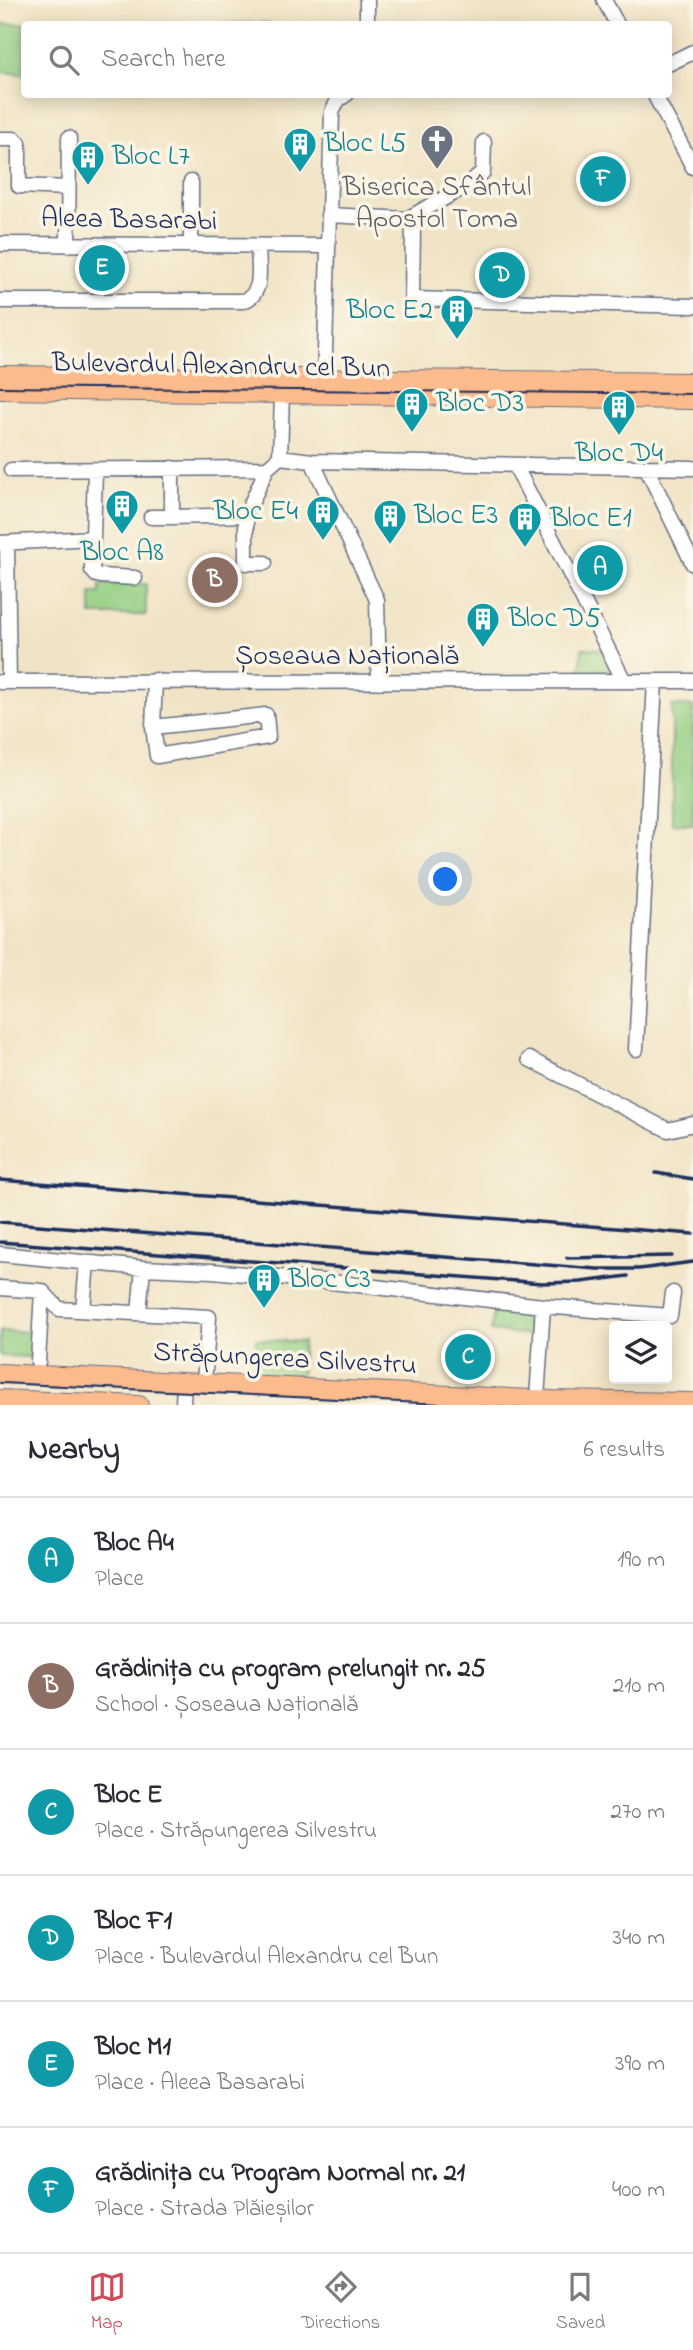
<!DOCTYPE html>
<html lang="en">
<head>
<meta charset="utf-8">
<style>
	body { margin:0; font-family:"Indie Flower",sans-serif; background:#f7f7f7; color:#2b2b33 }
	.controls { position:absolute; right:21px; bottom:21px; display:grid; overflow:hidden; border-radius:7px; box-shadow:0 4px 18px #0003 }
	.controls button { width:63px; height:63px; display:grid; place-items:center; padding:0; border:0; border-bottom:2px solid #e1e1e2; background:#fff; color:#2b2b33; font:35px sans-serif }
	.you { position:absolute; left:446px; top:880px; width:24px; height:24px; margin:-18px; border:5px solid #fff; border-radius:50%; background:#1a73e8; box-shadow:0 0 0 10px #1a73e833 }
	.badge { display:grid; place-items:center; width:46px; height:46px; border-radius:50%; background:#d1495b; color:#fff; font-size:23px; font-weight:700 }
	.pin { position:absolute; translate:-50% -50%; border:4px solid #fff; box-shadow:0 2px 7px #0006 }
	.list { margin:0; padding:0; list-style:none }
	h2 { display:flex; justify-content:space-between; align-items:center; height:91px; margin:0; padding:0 28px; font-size:30px }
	h2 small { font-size:23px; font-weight:400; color:#7c7c81 }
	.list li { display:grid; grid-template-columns:46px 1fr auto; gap:21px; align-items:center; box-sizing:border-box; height:126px; padding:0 28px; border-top:2px solid #e1e1e2 }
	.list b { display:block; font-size:26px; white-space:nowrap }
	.list p { margin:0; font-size:23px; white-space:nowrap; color:#7c7c81 }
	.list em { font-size:23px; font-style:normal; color:#7c7c81 }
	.icon { flex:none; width:38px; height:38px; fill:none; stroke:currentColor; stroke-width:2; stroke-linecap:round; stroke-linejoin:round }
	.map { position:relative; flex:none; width:693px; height:1405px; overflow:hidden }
	.search { position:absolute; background:#fff; box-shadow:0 4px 18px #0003; left:21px; right:21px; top:21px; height:77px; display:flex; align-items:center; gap:18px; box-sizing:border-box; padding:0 24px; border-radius:7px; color:#7c7c81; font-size:26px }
	.sheet { height:847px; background:#fff }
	nav { display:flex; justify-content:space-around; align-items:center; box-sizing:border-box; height:98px; border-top:2px solid #e1e1e2; background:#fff; font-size:19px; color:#7c7c81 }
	nav a { display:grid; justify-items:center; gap:4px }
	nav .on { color:#d1495b }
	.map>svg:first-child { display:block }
	.green { fill:#92ce82; stroke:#567e70; stroke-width:2 }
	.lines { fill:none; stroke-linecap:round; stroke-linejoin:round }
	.minor-casing { stroke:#666e82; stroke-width:17 }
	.major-casing { stroke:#666e82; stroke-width:20 }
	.minor { stroke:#fff; stroke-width:14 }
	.major { stroke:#fbbb8c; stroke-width:18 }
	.tram { stroke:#1b2f5e; stroke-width:2 }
	.rail { stroke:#1b2f5e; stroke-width:3.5 }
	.labels { text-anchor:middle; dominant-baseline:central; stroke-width:7; stroke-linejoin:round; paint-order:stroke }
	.culture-label { font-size:28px; fill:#0d838f; stroke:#fcf5e5; text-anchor:start }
	.worship-label { font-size:28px; fill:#5b616d; stroke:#fcf5e5 }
	.street-label { font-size:28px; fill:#1b2f5e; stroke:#fcf5e5 }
</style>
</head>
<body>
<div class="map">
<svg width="693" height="1405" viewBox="0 0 693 1405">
	<rect width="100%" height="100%" fill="#fcf5e5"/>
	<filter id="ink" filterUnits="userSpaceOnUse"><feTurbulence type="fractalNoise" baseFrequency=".0143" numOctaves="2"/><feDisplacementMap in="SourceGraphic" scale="14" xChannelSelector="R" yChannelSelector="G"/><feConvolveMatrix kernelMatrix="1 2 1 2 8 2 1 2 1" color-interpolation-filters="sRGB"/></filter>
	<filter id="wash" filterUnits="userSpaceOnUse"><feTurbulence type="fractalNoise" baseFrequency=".00686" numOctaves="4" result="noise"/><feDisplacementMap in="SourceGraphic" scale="28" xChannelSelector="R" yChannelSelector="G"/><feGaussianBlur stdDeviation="1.57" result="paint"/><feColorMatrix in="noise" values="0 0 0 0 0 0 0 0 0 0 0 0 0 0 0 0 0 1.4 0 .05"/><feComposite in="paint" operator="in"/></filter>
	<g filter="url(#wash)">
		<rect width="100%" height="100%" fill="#f1e4c6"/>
		<path class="green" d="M269,23v1h-245v50l-24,-2v-48z
			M100,584h46v31h-55v-22h9z
			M582,648l20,1 11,23 -7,6 -26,-2z
			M672,706h21v118h-21z
			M494,1306l46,4 -3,26 -46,-5z
			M0,1331l35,1 -1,25 -34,-1z
			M256,1339l47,3 -2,34 -47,-2z"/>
	</g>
	<g filter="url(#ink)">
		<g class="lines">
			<defs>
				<path id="minor" d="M604,0l13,24
					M367,24v-24
					M668,64l25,-12
					M654,94l39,73
					M0,139h14l5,4v43l49,2
					M191,182v64
					M328,215l79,4 6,6 -1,74 281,7
					M407,219l59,-33 17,-14 1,-30
					M0,244l327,2
					M68,245l1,-107
					M0,301h243c22,-7 15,-35 15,-54
					M324,386l8,-274 6,-12 9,-6
					M280,457l2,-63
					M312,461l65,139 2,82
					M515,465l109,216
					M646,467l47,97
					M172,468v49l74,-2 21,-47
					M11,470l256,-2 13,-11 32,4 381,7
					M95,470l-3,100 4,5 5,1 34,2
					M246,515v48h19
					M151,517h21
					M0,543l93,-5
					M7,543l2,139
					M0,682c231,-1 462,-1 693,-1
					M153,727l113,-12 2,22 -111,19 -4,-29 2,-47
					M636,1049l19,-368
					M529,1059l139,71 25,-6
					M0,1254l143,14 69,3 119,11 212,24
					M0,1288l42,3 -4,71
					M42,1291l17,18 150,8 -5,65
					M83,1310l4,-48
					M139,1313l4,-45
					M537,1399l6,-93 127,10 3,-23
					M183,1405l1,-23"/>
				<path id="major" d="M0,375l693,7
					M0,390l693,10
					M0,1373l552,27 141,2
					M0,1399l139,6"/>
			</defs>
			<use href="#minor" class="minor-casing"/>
			<use href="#major" class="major-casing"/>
			<use href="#minor" class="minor"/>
			<use href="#major" class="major"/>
			<path class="tram" d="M0,387l693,7
				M0,1383l465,22"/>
			<path class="rail" d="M656,1173l37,6
				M0,1180l693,54
				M0,1222l597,47h42l54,-7
				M0,1242l542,41 39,-1 47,-6
				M567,1258l105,-2"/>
		</g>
	</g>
	<defs>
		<symbol id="church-pin" viewBox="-11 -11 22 30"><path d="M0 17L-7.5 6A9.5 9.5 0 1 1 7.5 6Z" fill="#6b7280" stroke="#fcf5e5"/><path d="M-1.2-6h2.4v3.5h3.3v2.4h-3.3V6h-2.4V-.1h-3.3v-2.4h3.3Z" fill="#fff"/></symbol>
		<symbol id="building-pin" viewBox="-11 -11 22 30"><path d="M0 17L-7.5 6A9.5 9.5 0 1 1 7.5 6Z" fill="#0f9aa8" stroke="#fcf5e5"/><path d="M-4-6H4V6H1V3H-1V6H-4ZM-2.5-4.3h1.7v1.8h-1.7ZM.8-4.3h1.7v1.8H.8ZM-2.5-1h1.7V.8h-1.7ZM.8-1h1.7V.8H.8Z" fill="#fff"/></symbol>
	</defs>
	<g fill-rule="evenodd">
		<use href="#church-pin" x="418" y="122" width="38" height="52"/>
		<use href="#building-pin" x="281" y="125" width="38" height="52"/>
		<use href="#building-pin" x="69" y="138" width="38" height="52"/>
		<use href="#building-pin" x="438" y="292" width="38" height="52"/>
		<use href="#building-pin" x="393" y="385" width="38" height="52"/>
		<use href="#building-pin" x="600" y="388" width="38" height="52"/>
		<use href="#building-pin" x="103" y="487" width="38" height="52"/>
		<use href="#building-pin" x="304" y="493" width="38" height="52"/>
		<use href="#building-pin" x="371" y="497" width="38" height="52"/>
		<use href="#building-pin" x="506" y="500" width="38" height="52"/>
		<use href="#building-pin" x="464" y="600" width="38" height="52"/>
		<use href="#building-pin" x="245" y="1261" width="38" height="52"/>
	</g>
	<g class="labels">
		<g class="culture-label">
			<text x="324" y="144">Bloc L5</text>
			<text x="112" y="157">Bloc L7</text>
			<text x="433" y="311" text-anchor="end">Bloc E2</text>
			<text x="436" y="404">Bloc D3</text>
			<text x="619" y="454" text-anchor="middle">Bloc D4</text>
			<text x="298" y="512" text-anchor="end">Bloc E4</text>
			<text x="414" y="516">Bloc E3</text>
			<text x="550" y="519">Bloc E1</text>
			<text x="122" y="553" text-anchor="middle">Bloc A8</text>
			<text x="508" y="619">Bloc D5</text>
			<text x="288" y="1280">Bloc C3</text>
		</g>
		<g class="worship-label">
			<text x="437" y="188">Biserica Sfântul<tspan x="437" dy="32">Apostol Toma</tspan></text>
		</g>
		<g class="street-label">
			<text transform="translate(129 221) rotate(1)">Aleea Basarabi</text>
			<text transform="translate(221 367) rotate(1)">Bulevardul Alexandru cel Bun</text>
			<text x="347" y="657">Șoseaua Națională</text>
			<text transform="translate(285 1360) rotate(3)">Străpungerea Silvestru</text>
		</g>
	</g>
</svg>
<div class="controls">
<button><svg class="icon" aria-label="layers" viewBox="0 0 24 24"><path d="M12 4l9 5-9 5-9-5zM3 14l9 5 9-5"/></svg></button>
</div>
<div class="you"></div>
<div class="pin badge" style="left:600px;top:568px;background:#0f9aa8">A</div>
<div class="pin badge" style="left:215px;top:580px;background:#8d6e63">B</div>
<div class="pin badge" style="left:468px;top:1357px;background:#0f9aa8">C</div>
<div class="pin badge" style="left:502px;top:275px;background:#0f9aa8">D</div>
<div class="pin badge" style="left:102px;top:268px;background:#0f9aa8">E</div>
<div class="pin badge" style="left:603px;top:179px;background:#0f9aa8">F</div>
<div class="search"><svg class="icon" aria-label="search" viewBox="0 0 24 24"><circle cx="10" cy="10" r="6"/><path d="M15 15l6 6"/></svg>Search here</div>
</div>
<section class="sheet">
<h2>Nearby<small>6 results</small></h2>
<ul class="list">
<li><span class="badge" style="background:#0f9aa8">A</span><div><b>Bloc A4</b><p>Place</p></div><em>190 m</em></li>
<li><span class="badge" style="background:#8d6e63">B</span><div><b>Grădinița cu program prelungit nr. 25</b><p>School · Șoseaua Națională</p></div><em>210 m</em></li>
<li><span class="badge" style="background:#0f9aa8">C</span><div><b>Bloc E</b><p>Place · Străpungerea Silvestru</p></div><em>270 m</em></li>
<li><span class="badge" style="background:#0f9aa8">D</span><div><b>Bloc F1</b><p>Place · Bulevardul Alexandru cel Bun</p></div><em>340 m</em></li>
<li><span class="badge" style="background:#0f9aa8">E</span><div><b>Bloc M1</b><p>Place · Aleea Basarabi</p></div><em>390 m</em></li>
<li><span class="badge" style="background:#0f9aa8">F</span><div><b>Grădinița cu Program Normal nr. 21</b><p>Place · Strada Plăieșilor</p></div><em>400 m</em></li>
</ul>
</section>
<nav>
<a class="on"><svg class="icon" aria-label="map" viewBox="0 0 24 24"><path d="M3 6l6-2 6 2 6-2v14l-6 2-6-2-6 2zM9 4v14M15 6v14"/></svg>Map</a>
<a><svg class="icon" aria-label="directions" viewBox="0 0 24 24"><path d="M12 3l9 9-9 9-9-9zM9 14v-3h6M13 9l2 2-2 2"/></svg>Directions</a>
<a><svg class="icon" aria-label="saved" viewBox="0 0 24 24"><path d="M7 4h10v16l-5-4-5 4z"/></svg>Saved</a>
</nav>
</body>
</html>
